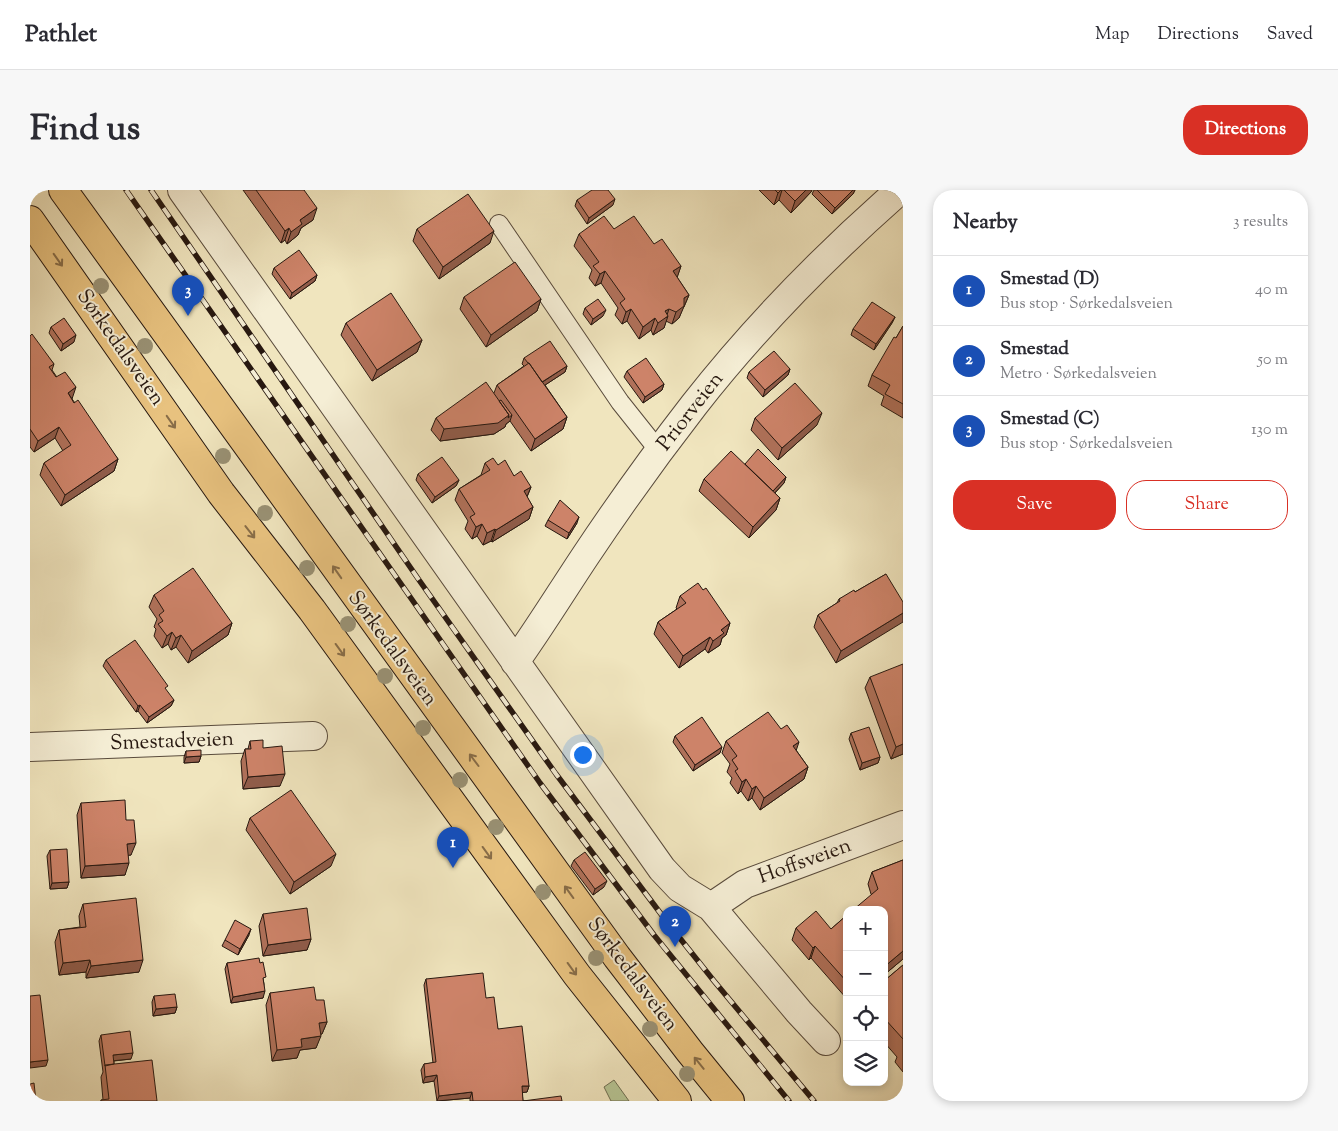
<!DOCTYPE html>
<html lang="en">
<head>
<meta charset="utf-8">
<style>
	body { margin:0; font-family:"Sorts Mill Goudy",serif; background:#f7f7f7; color:#2b2b33 }
	.controls { position:absolute; right:15px; bottom:15px; display:grid; overflow:hidden; border-radius:10px; box-shadow:0 2px 8px #0003 }
	.controls button { width:45px; height:45px; display:grid; place-items:center; padding:0; border:0; border-bottom:1px solid #e1e1e2; background:#fff; color:#2b2b33; font:25px sans-serif }
	.you { position:absolute; left:552px; top:564px; width:18px; height:18px; margin:-12px; border:4px solid #fff; border-radius:50%; background:#1a73e8; box-shadow:0 0 0 8px #1a73e833 }
	.badge { display:grid; place-items:center; width:32px; height:32px; border-radius:50%; background:#d93025; color:#fff; font-size:16px; font-weight:700 }
	.pin { position:absolute; translate:-50% -41px; filter:drop-shadow(0 1px 2px #0008) }
	.pin::after { content:''; position:absolute; top:26px; width:18px; height:15px; background:inherit; clip-path:polygon(0 0,100% 0,50% 100%) }
	.list { margin:0; padding:0; list-style:none }
	h2 { display:flex; justify-content:space-between; align-items:center; height:65px; margin:0; padding:0 20px; font-size:21px }
	h2 small { font-size:16px; font-weight:400; color:#7c7c81 }
	.list li { display:grid; grid-template-columns:32px 1fr auto; gap:15px; align-items:center; box-sizing:border-box; height:70px; padding:0 20px; border-top:1px solid #e1e1e2 }
	.list b { display:block; font-size:19px; white-space:nowrap }
	.list p { margin:0; font-size:16px; white-space:nowrap; color:#7c7c81 }
	.list em { font-size:16px; font-style:normal; color:#7c7c81 }
	.actions { display:flex; gap:10px; padding:15px 20px }
	.actions a { flex:1; padding:11px 0; border:1px solid #d93025; border-radius:20px; text-align:center; font-size:18px; color:#d93025 }
	.actions .main { background:#d93025; color:#fff }
	.icon { flex:none; width:28px; height:28px; fill:none; stroke:currentColor; stroke-width:2; stroke-linecap:round; stroke-linejoin:round }
	.map { position:relative; flex:none; width:873px; height:911px; overflow:hidden; border-radius:20px }
	header { display:flex; align-items:center; gap:30px; box-sizing:border-box; height:70px; padding:0 25px; background:#fff; border-bottom:1px solid #e1e1e2 }
	header strong { font-size:24px }
	nav { display:flex; gap:28px; margin-inline-start:auto; font-size:18px }
	.intro { display:flex; align-items:center; justify-content:space-between; box-sizing:border-box; height:120px; padding:0 30px }
	h1 { margin:0; font-size:35px }
	.button { padding:12px 22px; border-radius:20px; background:#d93025; color:#fff; font-size:18px; font-weight:700 }
	main { display:flex; gap:30px; padding:0 30px }
	aside { flex:1; background:#fff; border-radius:20px; box-shadow:0 2px 8px #0003 }
	.map>svg:first-child { display:block }
	.grass { fill:#b7c594; stroke:#6f6e52 }
	.lines { fill:none; stroke-linecap:round; stroke-linejoin:round }
	.service-casing { stroke:#594b3c; stroke-width:20 }
	.minor-casing { stroke:#594b3c; stroke-width:30 }
	.primary-casing { stroke:#271810; stroke-width:30 }
	.service { stroke:#f5eed5; stroke-width:18 }
	.minor { stroke:#f5eed5; stroke-width:28 }
	.primary { stroke:#e8c27f; stroke-width:28 }
	.rail-casing { stroke:#271810; stroke-width:5.5 }
	.rail { stroke:#f5eed5; stroke-width:4; stroke-dasharray:11; stroke-linecap:butt }
	.tree { fill:#999174 }
	.wall { fill:#b0715a; stroke:#271810 }
	.shaded-wall { fill:#905c4a; stroke:#271810 }
	.building { fill:#cd8369; stroke:#271810 }
	.oneway { stroke:#886d48 }
	.labels { text-anchor:middle; dominant-baseline:central; stroke-width:4; stroke-linejoin:round; paint-order:stroke }
	.street-label { font-size:21px; fill:#271810; stroke:#f5eed5 }
</style>
</head>
<body>
<header>
<strong>Pathlet</strong>
<nav><a>Map</a><a>Directions</a><a>Saved</a></nav>
</header>
<div class="intro"><h1>Find us</h1><a class="button">Directions</a></div>
<main>
<div class="map">
<svg width="873" height="911" viewBox="0 0 873 911">
	<rect width="100%" height="100%" fill="#f0e5be"/>
	<filter id="stains"><feTurbulence type="fractalNoise" baseFrequency=".004" numOctaves="4"/><feColorMatrix values="0 0 0 0 .2 0 0 0 0 .09 0 0 0 0 .02 0 0 0 .5 -.17"/></filter>
	<radialGradient id="worn" r=".72"><stop offset=".6" stop-color="#630" stop-opacity="0"/><stop offset="1" stop-color="#630" stop-opacity=".3"/></radialGradient>
	<path class="grass" d="M584,890l15,21h-18l-7,-14z"/>
	<g class="lines">
		<defs>
			<path id="service" d="M469,34l121,178 39,49"/>
			<path id="minor" d="M152,0l480,679 18,19 31,19 88,105 27,29
				M485,472c25,-35 47,-71 71,-107 34,-51 70,-101 108,-150 61,-78 132,-150 206,-215
				M0,557l283,-11
				M681,717l34,-23 158,-59"/>
			<path id="primary" d="M33,0l554,767 73,95 40,49
				M0,30l191,273 91,117 265,365 100,126"/>
		</defs>
		<use href="#service" class="service-casing"/>
		<use href="#minor" class="minor-casing"/>
		<use href="#primary" class="primary-casing"/>
		<use href="#service" class="service"/>
		<use href="#minor" class="minor"/>
		<use href="#primary" class="primary"/>
		<defs>
			<path id="rail" d="M96,0l414,593 114,152 135,166
				M121,0l268,390 137,194 111,148 47,59 100,120"/>
		</defs>
		<use href="#rail" class="rail-casing"/>
		<use href="#rail" class="rail"/>
	</g>
	<g class="tree">
		<circle cx="71" cy="96" r="8"/>
		<circle cx="115" cy="156" r="8"/>
		<circle cx="193" cy="266" r="8"/>
		<circle cx="235" cy="323" r="8"/>
		<circle cx="277" cy="378" r="8"/>
		<circle cx="318" cy="434" r="8"/>
		<circle cx="355" cy="486" r="8"/>
		<circle cx="393" cy="538" r="8"/>
		<circle cx="430" cy="590" r="8"/>
		<circle cx="466" cy="637" r="8"/>
		<circle cx="513" cy="702" r="8"/>
		<circle cx="566" cy="768" r="8"/>
		<circle cx="620" cy="839" r="8"/>
		<circle cx="657" cy="884" r="8"/>
	</g>
	<path class="wall" d="M213,0h61l9,30 -12,8 -3,7 -11,9 -2,-4 -4,3z
		M729,0h53l-1,2 -20,21 -12,-13 -5,5z
		M784,0h41l-2,4 -21,20 -20,-20z
		M547,10l36,5 -26,19 -12,-18z
		M387,39l73,14 -51,36 -26,-38z
		M584,39l40,15 27,22 -4,11 12,18 -5,12 -1,1 -4,10 -7,6 -6,-3 -2,7 -11,7 -2,-5 -12,9 -12,-18 -5,3 -7,-9 3,-7 -17,-25 -6,3 -6,-8 3,-8 -18,-24 5,-12z
		M244,78l43,7 -2,6 -25,18 -18,-25z
		M434,107l77,2 -4,12 -51,36 -26,-38z
		M555,118l18,8 -12,9 -8,-11z
		M865,127l-3,6 -18,27 -23,-15 2,-6z
		M316,133l76,17 -5,12 -45,29 -31,-46z
		M873,136v92l-22,-13 3,-9 -16,-10 4,-11 24,-37z
		M21,137l23,15 -13,9 -12,-18z
		M0,146l24,28 -2,6 20,29 46,60 -4,12 -53,35 -21,-31 4,-12 19,-12 -8,-13 -21,14 -4,-5z
		M494,168l43,8 -2,6 -20,13 22,32 -4,12 -32,22 -21,-30 -4,3 -1,3 -11,7 -54,7 -9,-11 5,-12 58,-25 3,-8 27,-19 -2,-2z
		M760,179l-2,6 -25,22 -16,-19 2,-6z
		M597,181l37,13 -2,6 -19,13 -19,-26z
		M725,228l62,7 -39,35 -27,-30z
		M455,273l13,2 33,22 -4,10 6,10 -4,12 -37,23 -1,-1 -8,4 -6,-9 -5,3 -7,-10 3,-8 -13,-21 4,-11 22,-14z
		M715,274l41,13 -2,6 -9,10 5,5 -4,12 -27,28 -50,-47 5,-12z
		M388,284l41,6 -3,6 -24,17 -16,-23z
		M518,330l29,3 -10,16 -22,-13z
		M856,384l-50,89 -22,-36 4,-12 19,-12 2,-4 16,-7z
		M673,400l27,33 -4,12 -4,3 -2,7 -12,8 -3,-4 -26,19 -25,-34 4,-12 19,-13 -1,-1 4,-12z
		M124,405l78,28 -4,12 -40,28 -12,-16 -5,3 -3,-6 -6,4 -8,-12 2,-7 -2,-2 3,-8 -8,-12z
		M76,470l68,40 -3,6 -24,17 -9,-12 -2,1 -33,-46z
		M840,487l33,77 -12,5 -26,-71z
		M821,543l29,24 -2,6 -18,7 -11,-31z
		M645,546l45,17 -27,18 -20,-29z
		M220,551l13,7 17,38 -37,3 -2,-28 4,-12h3z
		M696,551l70,9 12,17 -4,12 -44,31 -8,-12 -4,3 -7,-10 -3,3 -8,-11 2,-5 -5,-6 3,-8 -8,-11z
		M156,561l15,5 -2,6 -15,1v-6z
		M51,613l45,17 5,35h-3l-3,20 -44,3 -4,-63z
		M220,628l81,48 -41,28 -44,-64z
		M20,660l19,32 -2,6 -17,1 -3,-33z
		M544,670l30,27 -11,8 -22,-29z
		M873,670v99l-19,16v-65l-13,-16 -3,-10 4,-12z
		M53,714l56,68 -53,6v-6l-27,3 -4,-33 4,-12 21,-3 -1,-11z
		M233,724l48,25 -4,11 -44,6 -4,-30z
		M817,725v84l-36,-41 -2,2 -17,-20 4,-12 35,1z
		M219,745l-11,20 -16,-9 3,-6z
		M197,773h33l4,21 -1,14 -32,5 -6,-34z
		M873,775v107l-8,-10 2,-5 -13,-15v-61z
		M396,789l60,19 12,31 31,57 -2,6h-5l1,9h39h-92v-3l-33,3 -3,-20 -11,2 -2,-13 3,-6 9,-1 -9,-78z
		M240,803l46,7 11,22 -5,12h-1l-5,14 -16,2 -3,8 -25,3 -6,-56z
		M124,806l23,11 -2,6 -22,3 -1,-14z
		M71,845l30,24 -17,2v3l43,37h-56v-1h2l-2,-23 2,-5 -4,-31z"/>
	<path class="shaded-wall" d="M751,0h1l-3,10 -5,5 4,-12z
		M776,0h6l-1,2 -20,21 4,-12z
		M823,0h2l-2,4 -21,20 3,-6z
		M585,9l-2,6 -26,19 2,-6z
		M287,18l-4,12 -12,8 -3,7 -11,9 4,-12 9,-12z
		M259,38l-4,12 -4,3 4,-12z
		M464,41l-4,12 -51,36 4,-12z
		M651,76l-4,12 -4,-7z
		M575,81l-4,12 -6,3 5,-12z
		M287,85l-2,6 -25,18 2,-6z
		M659,105l-10,23 -7,6 4,-12 8,-14z
		M511,109l-4,12 -51,36 5,-12z
		M601,119l-4,12 -5,3 4,-12z
		M639,119l-3,9 2,-2 -4,12 -11,7 5,-12 7,-12z
		M576,120l-3,6 -12,9 2,-6z
		M865,127l-3,6 -18,27 2,-6z
		M625,128l-4,12 -12,9 4,-12z
		M46,145l-2,7 -13,9 2,-7z
		M392,150l-5,12 -45,29 5,-11z
		M537,176l-2,6 -26,17 2,-6z
		M760,179l-2,6 -25,22 2,-7z
		M634,194l-2,6 -19,13 2,-6z
		M46,197l-4,12 -4,-6z
		M792,223l-5,12 -39,35 4,-12z
		M479,225h3l-2,6 -4,3 -1,3 -11,7 -54,7 4,-12z
		M537,227l-4,12 -32,22 4,-12z
		M29,237l-4,11 -21,14 4,-11z
		M88,269l-4,12 -53,35 4,-11z
		M756,287l-2,6 -17,18 2,-6z
		M429,290l-3,6 -24,17 3,-6z
		M501,297l-5,12 -2,-8z
		M750,308l-4,12 -27,28 4,-11z
		M503,317l-4,12 -37,23 4,-12z
		M549,327l-2,6 -10,16 2,-6z
		M452,334l-5,12 -5,3 4,-12z
		M465,339l-4,12 -8,4 4,-12z
		M873,423v9l-67,41 5,-12z
		M202,433l-4,12 -40,28 4,-12z
		M700,433l-4,12 -4,3 -2,7 -12,8 5,-12 8,-11z
		M142,442l-4,12 -6,4 5,-12z
		M151,445l-5,12 -5,3 5,-12z
		M680,447l-5,12 -26,19 4,-12z
		M144,510l-3,6 -24,17 2,-6z
		M110,515l-2,6 -2,1 2,-6z
		M769,552l-4,12 -2,-8z
		M873,554v10l-12,5 5,-12z
		M692,557l-2,6 -27,18 2,-6z
		M171,566l-2,6 -15,1 2,-6z
		M850,567l-2,6 -18,7 2,-7z
		M778,577l-4,12 -44,31 4,-12z
		M255,584l-5,12 -37,3 5,-12z
		M716,589l-5,12 -3,3 4,-12z
		M726,596l-4,12 -4,3 4,-12z
		M106,653l-5,12 -8,1 4,-12z
		M306,664l-5,12 -41,28 4,-12z
		M99,673l-4,12 -44,3 4,-12z
		M577,691l-3,6 -11,8 2,-6z
		M39,692l-2,6 -17,1 2,-6z
		M221,739l-2,6 -11,20 2,-6z
		M281,749l-4,11 -44,6 5,-11z
		M785,756l-4,12 -2,2 4,-12z
		M873,761v8l-19,16v-8z
		M60,770l-4,12 -27,3 4,-12z
		M113,770l-4,12 -53,6 5,-12z
		M235,801l-2,7 -32,5 2,-6z
		M147,817l-2,6 -22,3 3,-7z
		M297,832l-5,12h-7l4,-11z
		M291,846l-5,12 -16,2 -3,8 -25,3 5,-11 24,-11z
		M103,863l-2,6 -20,2 2,-6z
		M18,870l-2,6 -16,2v-6z
		M407,885l-3,6 -11,2 2,-6z
		M492,896h7l-2,6 -8,1z
		M442,902l-2,6 -33,3 2,-5z"/>
	<path class="building" d="M226,0h48l13,18 -17,12 2,4 -11,8 -2,-4 -4,3z
		M562,0h16l7,9 -26,19 -12,-18z
		M745,0h6l-3,3z
		M754,0h22l-11,11z
		M787,0h36l-18,18z
		M438,4l26,37 -51,36 -26,-38z
		M574,26l10,13 20,-13 20,28 8,-5 19,27 -8,5 16,24 -5,3v8l-8,6 -7,-3 -4,2 3,5 -10,7 -3,-5 -12,9 -12,-18 -5,3 -6,-9 5,-4 -20,-28 -5,3 -7,-8 6,-4 -20,-28z
		M269,60l18,25 -25,18 -18,-25z
		M485,72l26,37 -50,36 -27,-38z
		M361,103l31,47 -45,30 -31,-47z
		M568,109l8,11 -13,9 -8,-11z
		M842,112l23,15 -19,27 -23,-15z
		M34,128l12,17 -13,9 -12,-17z
		M873,136v78l-18,-10 5,-9 -18,-10 22,-38 2,1z
		M2,144l22,30 -5,3 7,10 9,-5 11,15 -8,6 6,10 4,-3 40,59 -53,36 -21,-32 27,-18 -12,-18 -21,14 -8,-12v-93z
		M520,151l17,25 -25,16 -13,-19h-1l-4,-5z
		M744,161l16,18 -25,21 -16,-18z
		M616,168l18,26 -19,13 -18,-26z
		M499,173l38,54 -32,22 -38,-54z
		M456,192l23,33 -11,8 -54,6 -8,-11z
		M765,193l27,30 -40,35 -27,-30z
		M471,210l11,15 -4,3 1,-3 -10,-14z
		M728,259l28,28 -13,14 -28,-27z
		M701,261l49,47 -27,29 -49,-48z
		M412,267l17,23 -24,17 -17,-23z
		M463,268l5,7 7,-5 9,16 7,-5 10,16 -7,4 9,16 -37,23 -1,-1 -8,4 -5,-9 -6,3 -6,-10 5,-3 -16,-25 31,-19 -5,-7z
		M530,310l19,17 -10,16 -21,-13z
		M163,378l39,55 -40,28 -11,-16 -5,3 -4,-6 -5,4 -9,-12 5,-3 -4,-6 5,-4 -10,-16z
		M856,384l17,28v11l-62,38 -23,-36 22,-14 -1,-2 15,-9 1,2z
		M668,393l5,7 3,-2 24,35 -9,7 3,3 -11,8 -3,-4 -27,19 -25,-34 28,-19 -6,-7z
		M105,450l33,46 -3,2 9,12 -25,17 -9,-12 -2,1 -32,-46z
		M873,474v80l-7,3 -26,-70z
		M738,522l13,17 6,-4 12,17 -6,4 15,21 -44,31 -8,-12 -4,3 -6,-10 -4,3 -7,-11 3,-2 -6,-9 5,-4 -11,-15z
		M672,527l20,30 -27,18 -20,-29z
		M839,537l11,30 -18,6 -11,-30z
		M233,550v8l19,-2 3,28 -37,3 -3,-28h6l-1,-8z
		M171,560v6l-15,1v-6z
		M261,600l45,64 -42,28 -44,-64z
		M95,610l1,20h8l2,23 -9,1 2,19 -44,3 -4,-63z
		M37,659l2,33 -17,1 -2,-33z
		M555,662l22,29 -12,8 -21,-29z
		M873,670v91l-19,16v-57h-31l25,-21 -6,-17z
		M106,708l7,62 -52,6 -1,-6 -27,3 -4,-33 27,-3 -3,-23z
		M277,718l4,31 -43,6 -5,-31z
		M786,721l15,18 16,-14v67l-32,-36 -2,2 -17,-20z
		M205,730l16,9 -11,20 -15,-9z
		M229,768l1,5 3,-1 3,15 -3,1 2,13 -32,6 -6,-34z
		M873,775v74l-19,-21v-37z
		M453,783l3,25 8,-1 4,32 24,-3 7,60h-7l1,15 38,-5 1,5h-89l-1,-9 -33,4 -2,-21 -12,2 -1,-13 12,-2 -10,-83z
		M284,797l2,13h8l3,22 -8,1 2,13 -20,3 1,8 -25,3 -7,-57z
		M145,804l2,13 -21,2 -2,-13z
		M10,805l8,65 -18,2v-66z
		M100,841l3,22 -20,2 1,9 -9,2 -4,-31z
		M122,870l5,41h-56v-1l8,-1 -4,-34z
		M4,893l2,18h-6v-17z"/>
	<defs><path id="oneway-shaft" d="M-6 0H5M1.5-3L5.5 0L1.5 3" fill="none" stroke-width="1.6" stroke-linecap="round" stroke-linejoin="round" transform="scale(1.25)"/></defs>
	<g class="oneway">
		<use href="#oneway-shaft" transform="translate(28 70) rotate(55)"/>
		<use href="#oneway-shaft" transform="translate(141 232) rotate(55)"/>
		<use href="#oneway-shaft" transform="translate(220 342) rotate(52)"/>
		<use href="#oneway-shaft" transform="translate(307 382) rotate(-125)"/>
		<use href="#oneway-shaft" transform="translate(310 460) rotate(54)"/>
		<use href="#oneway-shaft" transform="translate(444 570) rotate(-127)"/>
		<use href="#oneway-shaft" transform="translate(457 663) rotate(54)"/>
		<use href="#oneway-shaft" transform="translate(539 702) rotate(-126)"/>
		<use href="#oneway-shaft" transform="translate(542 779) rotate(54)"/>
		<use href="#oneway-shaft" transform="translate(669 873) rotate(-129)"/>
	</g>
	<g class="labels">
		<g class="street-label">
			<text transform="translate(90 158) rotate(55)">Sørkedalsveien</text>
			<text transform="translate(661 222) rotate(-52)">Priorveien</text>
			<text transform="translate(362 459) rotate(54)">Sørkedalsveien</text>
			<text transform="translate(142 552) rotate(-2)">Smestadveien</text>
			<text transform="translate(775 672) rotate(-20)">Hoffsveien</text>
			<text transform="translate(602 785) rotate(53)">Sørkedalsveien</text>
		</g>
	</g>
	<rect width="100%" height="100%" filter="url(#stains)"/>
	<rect width="100%" height="100%" fill="url(#worn)"/>
</svg>
<div class="controls">
<button>+</button>
<button>−</button>
<button><svg class="icon" aria-label="locate" viewBox="0 0 24 24"><circle cx="12" cy="12" r="6"/><path d="M12 2v4M12 18v4M2 12h4M18 12h4"/></svg></button>
<button><svg class="icon" aria-label="layers" viewBox="0 0 24 24"><path d="M12 4l9 5-9 5-9-5zM3 14l9 5 9-5"/></svg></button>
</div>
<div class="you"></div>
<div class="pin badge" style="left:423px;top:678px;background:#1a4fb4">1</div>
<div class="pin badge" style="left:645px;top:757px;background:#1a4fb4">2</div>
<div class="pin badge" style="left:158px;top:126px;background:#1a4fb4">3</div>
</div>
<aside>
<h2>Nearby<small>3 results</small></h2>
<ul class="list">
<li><span class="badge" style="background:#1a4fb4">1</span><div><b>Smestad (D)</b><p>Bus stop · Sørkedalsveien</p></div><em>40 m</em></li>
<li><span class="badge" style="background:#1a4fb4">2</span><div><b>Smestad</b><p>Metro · Sørkedalsveien</p></div><em>50 m</em></li>
<li><span class="badge" style="background:#1a4fb4">3</span><div><b>Smestad (C)</b><p>Bus stop · Sørkedalsveien</p></div><em>130 m</em></li>
</ul>
<div class="actions"><a class="main">Save</a><a>Share</a></div>
</aside>
</main>
</body>
</html>
